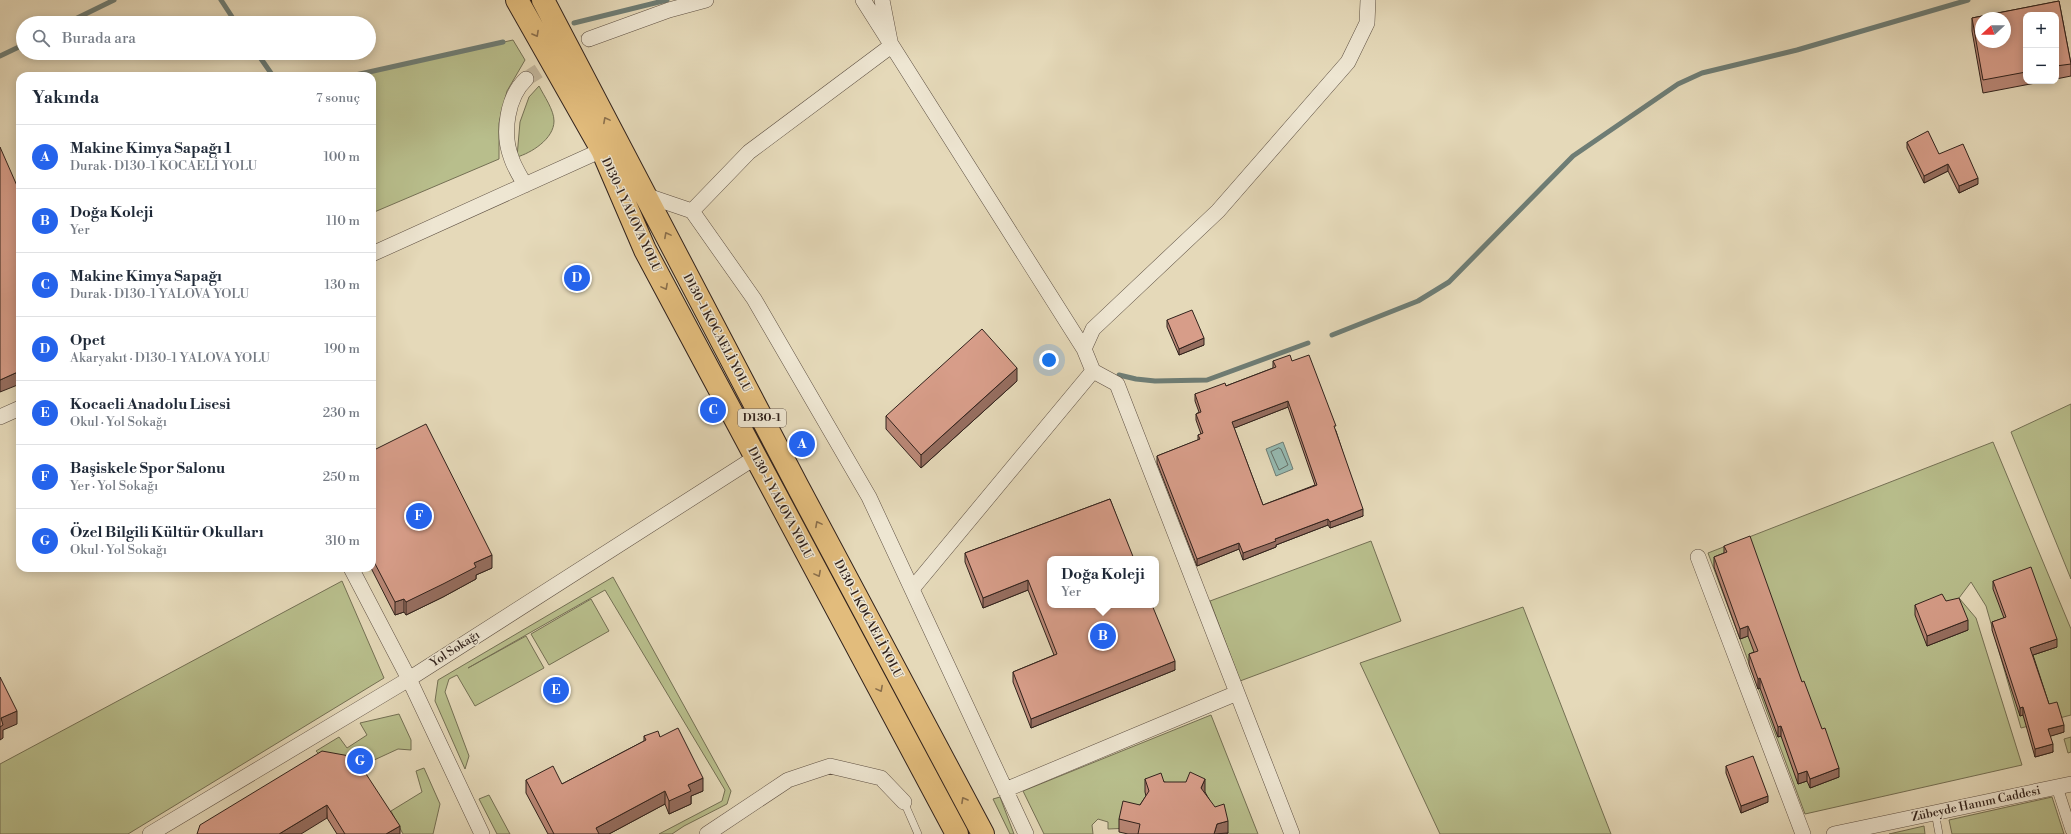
<!DOCTYPE html>
<html lang="tr">
<head>
<meta charset="utf-8">
<style>
	body { margin:0; font-family:"Libre Bodoni",serif; background:#f6f6f7; color:#1f2937 }
	.controls { position:absolute; right:12px; top:12px; display:grid; overflow:hidden; border-radius:8px; box-shadow:0 2px 10px #0003 }
	.controls button { width:36px; height:36px; display:grid; place-items:center; padding:0; border:0; border-bottom:1px solid #e0e1e3; background:#fff; color:#1f2937; font:20px sans-serif }
	.compass { position:absolute; left:1975px; top:12px; width:36px; height:36px; border-radius:50%; background:#fff; box-shadow:0 2px 10px #0003; rotate:249deg }
	.you { position:absolute; left:1049px; top:360px; width:14px; height:14px; margin:-10px; border:3px solid #fff; border-radius:50%; background:#1a73e8; box-shadow:0 0 0 6px #1a73e833 }
	.badge { display:grid; place-items:center; width:26px; height:26px; border-radius:50%; background:#2563eb; color:#fff; font-size:13px; font-weight:700 }
	.pin { position:absolute; translate:-50% -50%; border:2px solid #fff; box-shadow:0 1px 4px #0006 }
	.popup { position:absolute; left:1047px; top:556px; width:112px; height:52px; box-sizing:border-box; display:grid; place-content:center; border-radius:8px; background:#fff; filter:drop-shadow(0 1px 3px #0005); font-size:13px; white-space:nowrap; color:#747a83 }
	.popup b { font-size:15px; color:#1f2937 }
	.popup::after { content:''; position:absolute; left:50%; top:100%; margin-left:-8px; border:8px solid transparent; border-top-color:#fff }
	.list { margin:0; padding:0; list-style:none }
	h2 { display:flex; justify-content:space-between; align-items:center; height:52px; margin:0; padding:0 16px; font-size:17px }
	h2 small { font-size:13px; font-weight:400; color:#747a83 }
	.list li { display:grid; grid-template-columns:26px 1fr auto; gap:12px; align-items:center; box-sizing:border-box; height:64px; padding:0 16px; border-top:1px solid #e0e1e3 }
	.list b { display:block; font-size:15px; white-space:nowrap }
	.list p { margin:0; font-size:13px; white-space:nowrap; color:#747a83 }
	.list em { font-size:13px; font-style:normal; color:#747a83 }
	.icon { flex:none; width:22px; height:22px; fill:none; stroke:currentColor; stroke-width:2; stroke-linecap:round; stroke-linejoin:round }
	.map { position:relative; flex:none; width:2071px; height:834px; overflow:hidden }
	.search { position:absolute; background:#fff; box-shadow:0 2px 10px #0003; left:16px; top:16px; width:360px; height:44px; display:flex; align-items:center; gap:10px; box-sizing:border-box; padding:0 14px; border-radius:22px; color:#747a83; font-size:15px }
	.panel { position:absolute; background:#fff; box-shadow:0 2px 10px #0003; left:16px; top:72px; width:360px; height:500px; border-radius:12px }
	.map>svg:first-child { display:block }
	.green { fill:#b8be8c; stroke:#747054 }
	.water { fill:#96bab1; stroke:#6e7d75 }
	.lines { fill:none; stroke-linecap:round; stroke-linejoin:round }
	.shore { stroke:#646e66; stroke-width:1 }
	.stream { stroke:#6e7d75; stroke-width:5 }
	.minor-tunnel { stroke:#c1b49a; stroke-width:15; stroke-dasharray:15 8; stroke-linecap:butt }
	.service-casing { stroke:#5e5043; stroke-width:8 }
	.pedestrian-casing { stroke:#5e5043; stroke-width:12 }
	.minor-casing { stroke:#5e5043; stroke-width:16 }
	.trunk-casing { stroke:#31221c; stroke-width:24 }
	.service { stroke:#eee6d2; stroke-width:7 }
	.pedestrian { stroke:#eee6d2; stroke-width:11 }
	.minor { stroke:#eee6d2; stroke-width:15 }
	.trunk { stroke:#e2bc7c; stroke-width:22 }
	.wall { fill:#b98776; stroke:#31221c; fill-rule:evenodd }
	.shaded-wall { fill:#966e60; stroke:#31221c }
	.building { fill:#d79d89; stroke:#31221c; fill-rule:evenodd }
	.oneway { stroke:#8a6f4c }
	.labels { text-anchor:middle; dominant-baseline:central; stroke-width:3; stroke-linejoin:round; paint-order:stroke }
	.shield { fill:#eee6d2; stroke:#6a5d53; stroke-width:1 }
	.shield-label { font-size:11px; font-weight:bold; fill:#31221c }
	.street-label { font-size:12px; fill:#31221c; stroke:#eee6d2 }
</style>
</head>
<body>
<div class="map">
<svg width="2071" height="834" viewBox="0 0 2071 834">
	<rect width="100%" height="100%" fill="#e5d9b9"/>
	<filter id="stains"><feTurbulence type="fractalNoise" baseFrequency=".005" numOctaves="4"/><feColorMatrix values="0 0 0 0 .2 0 0 0 0 .09 0 0 0 0 .02 0 0 0 .5 -.17"/></filter>
	<radialGradient id="worn" r=".72"><stop offset=".6" stop-color="#630" stop-opacity="0"/><stop offset="1" stop-color="#630" stop-opacity=".3"/></radialGradient>
	<path class="green" d="M513,40l12,20 -18,31 -8,32v36l-127,54v-137h-21z
		M539,86c5,10 15,24 15,35 0,18 -23,32 -37,36l3,-35 9,-25z
		M2071,404v175l-60,-147z
		M1993,442l78,187v86l-50,13 -35,-122 -15,-24 -12,16 17,20 46,147 -217,49 -97,-261z
		M1371,541l30,80 -161,60 -30,-80z
		M613,577l118,214 -4,13 -43,22 -12,8h-13l63,-33 3,-11 -120,-200 -137,78 58,-32 18,32 -69,38 -18,-31 -8,4 -4,13 24,64 -4,13 -30,-68 3,-21z
		M342,581l42,97 -256,156h-128v-70z
		M591,599l18,32 -60,34 -18,-31z
		M1523,607l88,227h-171l-80,-171z
		M399,714l12,26v10l-13,-1 -39,18 -38,-11 -5,-5 23,-14 8,11 20,-13 -7,-12z
		M1211,715l47,119h-112l-14,-6 -24,1v-7l-10,-3 -6,6 1,9h-49l-21,-43z
		M2071,737v15l-3,1 -4,-14z
		M424,768l16,36 -7,30h-30l-12,-23 31,-19 -6,-21z
		M489,795l21,39h-13l-18,-35z
		M1000,797l14,37h-4l-17,-35z
		M2052,797l12,37h-112l-3,-14z
		M1924,826l1,8h-36z"/>
	<path class="water" d="M1283,442l10,27 -17,7 -10,-27z"/>
	<g class="lines">
		<path class="shore" d="M1279,448l2,1 7,16 -9,5 -8,-18z"/>
		<path class="stream" d="M221,0l15,23
			M67,23l47,-23
			M574,23l93,-23
			M257,53l16,23
			M0,56l23,-11
			M351,76l152,-34
			M1332,335l86,-34 31,-19 124,-126 105,-72 24,-11 95,-23 171,-50
			M1119,375l17,4 19,2 52,-1 101,-37"/>
		<path class="minor-tunnel" d="M526,79l63,-40"/>
		<defs>
			<path id="service" d="M904,802l14,32
				M1935,812l4,22"/>
			<path id="pedestrian" d="M2057,787l14,43"/>
			<path id="minor" d="M863,0l221,349
				M589,39l80,-29 37,-10
				M525,185c-5,-9 -11,-18 -14,-28 -9,-24 -4,-60 15,-78
				M645,195l47,16 62,88 115,198 157,337
				M692,211l57,-59 142,-106 -9,-46
				M372,254l230,-104
				M1093,371l-9,-22 9,-20 125,-118 130,-149 19,-39 1,-23
				M0,417l20,-9
				M1698,557l105,277
				M351,568l58,111 73,155
				M912,589l181,-218 24,13 175,450
				M1005,790l232,-97
				M150,834l259,-155 347,-222
				M707,834l81,-54 42,-14 51,12 23,24
				M1834,834l237,-50"/>
			<path id="trunk" d="M517,0l85,150 43,100 312,584
				M543,0l254,485 186,349"/>
		</defs>
		<use href="#service" class="service-casing"/>
		<use href="#pedestrian" class="pedestrian-casing"/>
		<use href="#minor" class="minor-casing"/>
		<use href="#trunk" class="trunk-casing"/>
		<use href="#service" class="service"/>
		<use href="#pedestrian" class="pedestrian"/>
		<use href="#minor" class="minor"/>
		<use href="#trunk" class="trunk"/>
	</g>
	<path class="wall" d="M2059,1l12,63v12l-15,3v-64h-30v66h20l-63,12 -11,-62v-13zM1981,18h24v24h-24z
		M1907,142l32,12 39,30 -19,9 -11,-22 -24,12 -17,-35z
		M1167,320l37,25 -25,10 -12,-28z
		M1273,361h19l44,70 27,85 -33,12 -2,-3 -52,20v2l-33,13 -4,-11 -42,17 -40,-103v-7l41,-16v-5l3,-1 -5,-14v-6l3,-2 -4,-11v-7l31,-8 47,-18zM1288,407l27,78 -52,20 -29,-77z
		M1017,381l-96,87 -35,-39v-13z
		M372,451l120,117 -16,7v4l-33,18 -37,18 -2,-3 -9,3 -24,-47h1z
		M1110,499l65,171 -144,58 -18,-46v-10l41,-17 -26,-65 -45,18 -18,-46v-9z
		M1724,546l78,136 37,95 -29,11 -3,-7 -9,3 -17,-48 -3,1 -18,-49 -2,1 -9,-25v-10l5,-2 -6,-16 -8,3 -26,-72v-10l10,-4z
		M1993,581l64,66 -24,8 16,49 15,28 -14,4 3,16 -18,5 -12,-42 -3,1 -28,-86v-8l12,-4 -11,-29z
		M1946,601l22,29 -41,16 -12,-31v-10z
		M644,736l16,1 43,54 -12,5v8l-22,10 -4,-10 -56,30h-61l-22,-41v-13l36,4 82,-43z
		M322,751l78,83h-63l-10,-16z
		M1726,766l42,36 -27,11 -15,-40z
		M1145,779l19,3 41,10 23,41 -2,1h-98l-9,-2v-13l21,-14 6,-9 -1,-4z"/>
	<path class="shaded-wall" d="M1948,164v7l-24,12v-7z
		M1978,178v6l-19,9v-7z
		M1204,338v7l-25,10v-6z
		M1017,368v13l-96,87v-13z
		M20,371v13l-20,8v-12z
		M1288,401v6l-56,22v-7z
		M1363,509v7l-33,12v-6z
		M1328,519v6l-52,20v2l-33,13v-7l32,-14z
		M1239,543v6l-42,17v-7z
		M492,555v13l-16,7v4l-33,18 -37,18v-13l68,-39z
		M1028,580v10l-45,18v-10z
		M404,599v13l-9,3v-13z
		M1968,620v10l-41,16v-10z
		M1748,626v10l-8,3v-10z
		M2057,639v8l-27,9v-8z
		M1175,661v9l-144,58v-9z
		M1760,678v10l-2,1v-10z
		M2023,707v8l-3,1v-8z
		M17,711v13l-14,6v8l-3,2v-13l1,-9z
		M2064,725v7l-16,5v-8z
		M1781,726v10l-3,1v-10z
		M2053,744v8l-18,5v-8z
		M1839,768v9l-29,11v-9z
		M1807,771v10l-9,3v-10z
		M703,778v13l-12,5v8l-22,10v-13l19,-16z
		M1205,779v13l-4,8v-12z
		M665,791v13l-56,30h-13v-6z
		M1768,796v6l-27,11v-7z
		M327,805v13l-26,16h-22z
		M1228,821v12l-14,1 3,-10z
		M400,826v8h-14z"/>
	<path class="building" d="M2059,1l12,63 -15,2v-51h-30v57l-43,8 -11,-62zM1981,18h24v24h-24z
		M1928,131l11,23 24,-10 15,34 -19,8 -11,-22 -24,12 -17,-34z
		M0,147l18,41 2,-1v184l-20,9z
		M1192,310l12,28 -25,11 -12,-29z
		M982,329l35,39 -96,87 -35,-39z
		M1290,355l2,6 17,-6 27,71h-2l29,83 -33,13 -2,-3 -53,20 1,2 -33,12 -4,-10 -42,16 -40,-103 43,-17 -2,-4 5,-2 -7,-19 5,-2 -6,-18 30,-11 1,3 50,-19 -3,-6zM1288,401l29,84 -54,20 -31,-83z
		M426,424l66,131 -18,8 2,4 -33,17 -37,18 -2,-3 -9,3 -23,-44v-107z
		M1110,499l24,60h-84v46h102l23,56 -144,58 -18,-47 44,-18 -29,-74 -45,18 -18,-45z
		M1750,536l52,146 2,-1 18,48 3,-1 14,40 -29,11 -3,-8 -9,3 -17,-48 -3,1 -18,-49 -2,1 -9,-25 9,-3 -10,-25 -8,3 -26,-72 13,-5 -3,-6z
		M2031,567l26,72 -27,9 19,56 8,-2 7,23 -16,4 5,15 -18,5 -12,-42 -3,1 -28,-86 14,-5 -13,-36z
		M1942,594l4,7 13,-3 9,22 -41,16 -12,-31z
		M0,677l17,34 -16,7 2,7 -3,2z
		M678,728l25,50 -15,7 3,6 -22,10 -4,-10 -69,37 3,6h-45l-28,-54 27,-14 9,18 84,-44 -2,-4 14,-5 2,6z
		M322,751l33,6 45,69 -14,8h-41l-18,-29 -48,29h-82l3,-9z
		M1753,756l15,40 -27,10 -15,-40z
		M1190,772l15,7 -4,9 14,19 9,-3 4,17 -11,3 -3,10h-76l2,-10 -21,-5 4,-18 17,4 9,-14 -4,-12 16,-6 3,9h22z"/>
	<defs><path id="oneway-chevron" d="M-2-3.5L2.5 0L-2 3.5" fill="none" stroke-width="1.6" stroke-linecap="round" stroke-linejoin="round"/></defs>
	<g class="oneway">
		<use href="#oneway-chevron" transform="translate(536 34) rotate(61)"/>
		<use href="#oneway-chevron" transform="translate(606 120) rotate(-118)"/>
		<use href="#oneway-chevron" transform="translate(667 235) rotate(-118)"/>
		<use href="#oneway-chevron" transform="translate(665 287) rotate(62)"/>
		<use href="#oneway-chevron" transform="translate(818 524) rotate(-118)"/>
		<use href="#oneway-chevron" transform="translate(818 574) rotate(62)"/>
		<use href="#oneway-chevron" transform="translate(880 689) rotate(62)"/>
		<use href="#oneway-chevron" transform="translate(964 800) rotate(-119)"/>
	</g>
	<g class="labels">
		<rect class="shield" x="738" y="409" width="48" height="18" rx="3"/>
		<g class="shield-label">
			<text x="762" y="418">D130-1</text>
		</g>
		<g class="street-label">
			<text transform="translate(631 215) rotate(65)">D130-1 YALOVA YOLU</text>
			<text transform="translate(717 333) rotate(62)">D130-1 KOCAELİ YOLU</text>
			<text transform="translate(780 503) rotate(62)">D130-1 YALOVA YOLU</text>
			<text transform="translate(868 619) rotate(62)">D130-1 KOCAELİ YOLU</text>
			<text transform="translate(455 649) rotate(-33)">Yol Sokağı</text>
			<text transform="translate(1976 804) rotate(-12)">Zübeyde Hanım Caddesi</text>
		</g>
	</g>
	<rect width="100%" height="100%" filter="url(#stains)"/>
	<rect width="100%" height="100%" fill="url(#worn)"/>
</svg>
<div class="controls">
<button>+</button>
<button>−</button>
</div>
<svg class="compass" viewBox="-18 -18 36 36"><path d="M0-13l5 13h-10z" fill="#e53935"/><path d="M0 13l5-13h-10z" fill="#747a83"/></svg>
<div class="you"></div>
<div class="pin badge" style="left:802px;top:444px">A</div>
<div class="pin badge" style="left:1103px;top:636px">B</div>
<div class="popup"><b>Doğa Koleji</b>Yer</div>
<div class="pin badge" style="left:713px;top:410px">C</div>
<div class="pin badge" style="left:577px;top:278px">D</div>
<div class="pin badge" style="left:556px;top:690px">E</div>
<div class="pin badge" style="left:419px;top:516px">F</div>
<div class="pin badge" style="left:360px;top:761px">G</div>
<div class="search"><svg class="icon" aria-label="search" viewBox="0 0 24 24"><circle cx="10" cy="10" r="6"/><path d="M15 15l6 6"/></svg>Burada ara</div>
<section class="panel">
<h2>Yakında<small>7 sonuç</small></h2>
<ul class="list">
<li><span class="badge">A</span><div><b>Makine Kimya Sapağı 1</b><p>Durak · D130-1 KOCAELİ YOLU</p></div><em>100 m</em></li>
<li><span class="badge">B</span><div><b>Doğa Koleji</b><p>Yer</p></div><em>110 m</em></li>
<li><span class="badge">C</span><div><b>Makine Kimya Sapağı</b><p>Durak · D130-1 YALOVA YOLU</p></div><em>130 m</em></li>
<li><span class="badge">D</span><div><b>Opet</b><p>Akaryakıt · D130-1 YALOVA YOLU</p></div><em>190 m</em></li>
<li><span class="badge">E</span><div><b>Kocaeli Anadolu Lisesi</b><p>Okul · Yol Sokağı</p></div><em>230 m</em></li>
<li><span class="badge">F</span><div><b>Başiskele Spor Salonu</b><p>Yer · Yol Sokağı</p></div><em>250 m</em></li>
<li><span class="badge">G</span><div><b>Özel Bilgili Kültür Okulları</b><p>Okul · Yol Sokağı</p></div><em>310 m</em></li>
</ul>
</section>
</div>
</body>
</html>
